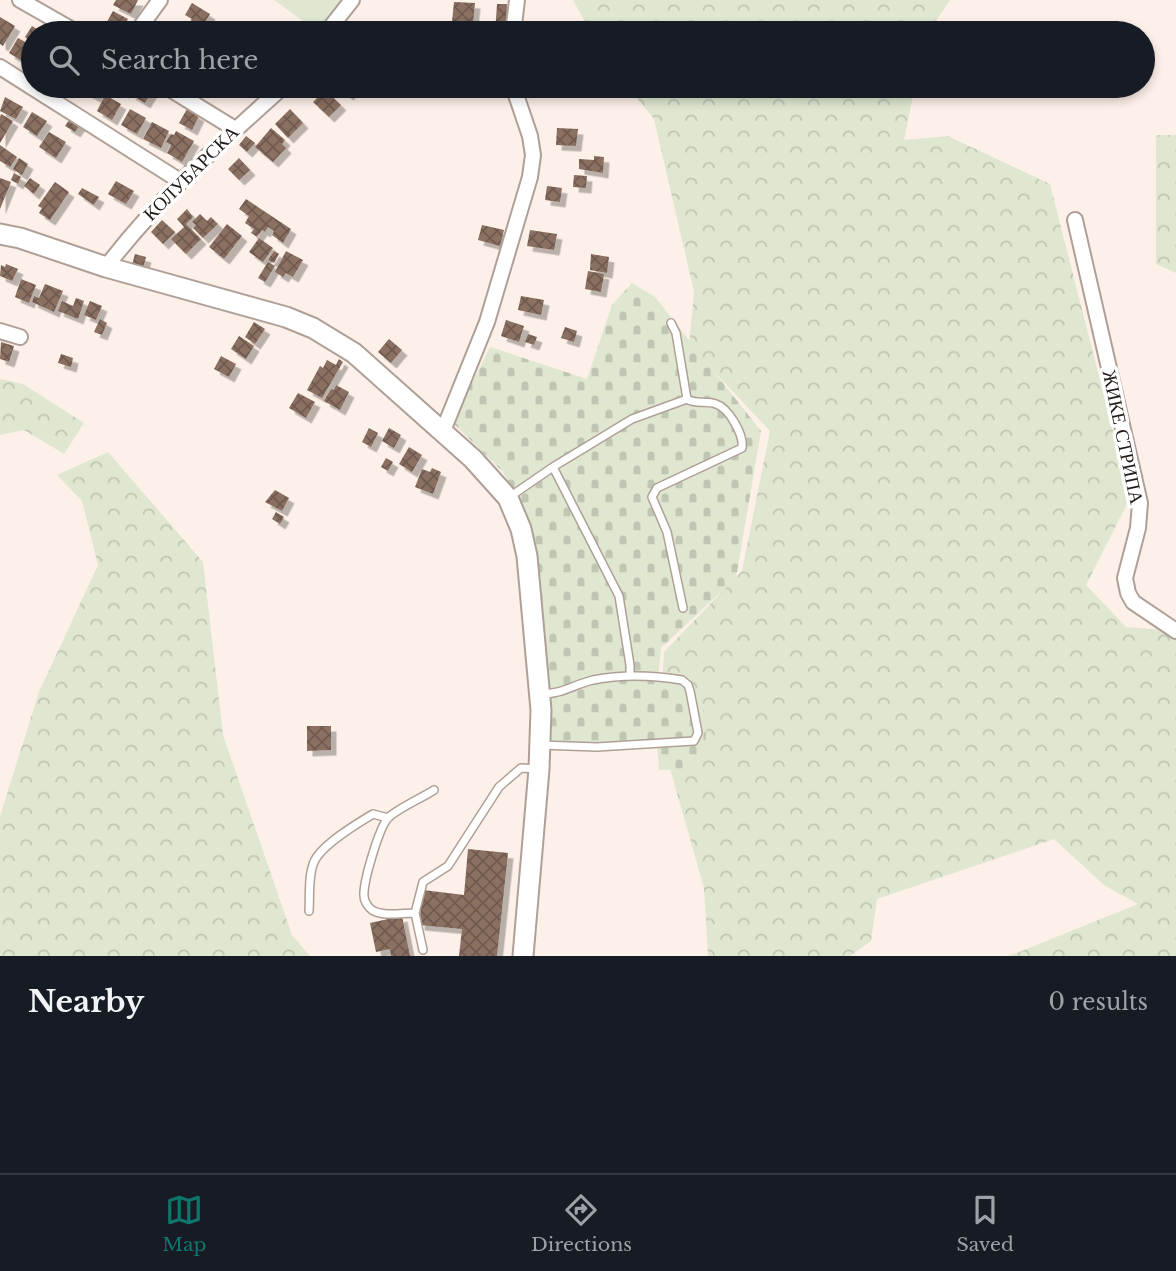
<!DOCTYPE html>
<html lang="en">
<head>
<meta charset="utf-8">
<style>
	body { margin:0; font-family:"Libre Baskerville",serif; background:#242831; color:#f1f3f6 }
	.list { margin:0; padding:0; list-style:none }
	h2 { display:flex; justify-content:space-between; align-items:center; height:91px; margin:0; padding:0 28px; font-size:30px }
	h2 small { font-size:23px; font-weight:400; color:#9ea1a6 }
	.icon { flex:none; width:38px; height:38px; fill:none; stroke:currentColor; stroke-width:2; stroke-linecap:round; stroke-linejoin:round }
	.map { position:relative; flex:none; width:1176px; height:956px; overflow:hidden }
	.search { position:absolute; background:#171b24; box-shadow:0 4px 10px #0003; left:21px; right:21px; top:21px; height:77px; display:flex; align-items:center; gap:18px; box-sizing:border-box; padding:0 24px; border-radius:38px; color:#9ea1a6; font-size:26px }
	.sheet { height:217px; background:#171b24 }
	nav { display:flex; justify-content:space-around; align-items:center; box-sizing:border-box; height:98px; border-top:2px solid #363941; background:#171b24; font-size:19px; color:#9ea1a6 }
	nav a { display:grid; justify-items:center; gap:4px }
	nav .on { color:#0f766e }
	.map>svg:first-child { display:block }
	.grass { fill:#dfe7d1 }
	.forest { fill:url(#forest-crowns) }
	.cemetery { fill:url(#cemetery-stones) }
	.building { fill:url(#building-cross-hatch); filter:url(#shadow) }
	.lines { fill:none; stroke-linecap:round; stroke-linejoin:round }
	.lane-casing { stroke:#afa097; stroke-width:10 }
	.street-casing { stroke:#afa097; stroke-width:18 }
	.secondary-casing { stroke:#afa097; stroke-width:23 }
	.lane { stroke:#fff; stroke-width:7 }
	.street { stroke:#fff; stroke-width:14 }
	.secondary { stroke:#fff; stroke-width:19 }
	.labels { text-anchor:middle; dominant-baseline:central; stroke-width:7; stroke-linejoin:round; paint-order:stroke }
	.street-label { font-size:19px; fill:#211b18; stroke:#fff }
</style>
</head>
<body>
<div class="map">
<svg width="1176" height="956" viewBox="0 0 1176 956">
	<defs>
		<pattern id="forest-crowns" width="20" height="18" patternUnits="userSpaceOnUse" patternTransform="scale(1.75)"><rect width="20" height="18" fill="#dfe7d1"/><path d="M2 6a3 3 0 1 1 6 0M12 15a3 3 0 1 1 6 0" fill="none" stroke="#bfc6b3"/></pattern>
		<pattern id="cemetery-stones" width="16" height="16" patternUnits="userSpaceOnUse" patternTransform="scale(1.75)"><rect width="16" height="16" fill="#dfe7d1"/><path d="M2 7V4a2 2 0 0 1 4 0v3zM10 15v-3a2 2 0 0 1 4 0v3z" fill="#bfc6b3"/></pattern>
		<pattern id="building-cross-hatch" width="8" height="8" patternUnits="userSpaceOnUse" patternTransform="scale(1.75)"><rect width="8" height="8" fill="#8a6f61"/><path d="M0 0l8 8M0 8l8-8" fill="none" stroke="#705a4f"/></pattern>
		<filter id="shadow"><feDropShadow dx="5.5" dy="5.5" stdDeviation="0" flood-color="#0004"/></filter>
	</defs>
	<rect width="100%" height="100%" fill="#fdf0e8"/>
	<path class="grass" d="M274,0h68l-25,31z"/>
	<path class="forest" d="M573,0h377l-22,33h-337z
		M627,86h288l-11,54 44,-4 102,48 80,314 -44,87 40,42 50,4v325h-167l129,-52 -34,-19 -50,-46 -177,60 -6,42 -21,15h-142l-4,-68 -45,-158 5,-78 78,-81 28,-140 -81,-86 5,-53 -40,-173z
		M1156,135h20v138l-20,-9z
		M0,379l23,5 61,39 -20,31 -40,-24 -24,5z
		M108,452l95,110 20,173 69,200 18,21h-310v-140l39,-124 59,-127 -16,-64 -25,-26z"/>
	<path class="cemetery" d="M632,283l23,14 106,134 -25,147 -75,70 -3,32 29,2 21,36 -6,50 -43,2 -2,-24 -106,2 -15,-206 -33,-70 -53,-52 19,-31 21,-42 97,32 25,-74z"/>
	<path class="building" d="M116,0h22l-7,14 -18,-9z
		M454,2l21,1 -2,21 -21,-2z
		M192,3l18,11 -9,15 -11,-7 2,-3 -7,-4z
		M497,4h10l-1,29h-11z
		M113,11l15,8 -8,14 -16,-6z
		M0,17l15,9 -12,20 -3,-2z
		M32,26l11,7h-10v10l-8,-6z
		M235,26l11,7h-15z
		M18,38l15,8 -9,16 -15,-9z
		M33,52v19l-7,-5z
		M75,86h27l-7,11z
		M112,86h17l-5,7z
		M135,86h10l8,4 -8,13 -15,-9z
		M344,86h12l-8,9 -7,-5z
		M325,90l16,15 -12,12 -16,-15z
		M105,95l16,9 -9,16 -15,-9z
		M5,97l18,10 -7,12 -16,-8z
		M130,109l16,9 -9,16 -16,-9z
		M187,109l12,7 -7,14 -13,-7z
		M290,109l13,14 -15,15 -13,-14z
		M32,112l15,9 -10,15 -14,-9z
		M1,114l12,7 -13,22v-26z
		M70,119l10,6 -5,7 -10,-6z
		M152,122l17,9 -8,17 -18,-9z
		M271,128l14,12 -3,4 4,4 -13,14 -18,-15z
		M557,128l21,1 -2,17 -20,-1z
		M176,131l18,10 -12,21 -15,-9 4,-8 -5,-3 5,-8 3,1z
		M49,132l17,10 -10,16 -17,-11z
		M246,136l9,7 -8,9 -8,-7z
		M0,145l17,12 -7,10 -10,-6z
		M594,156l10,1 -1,16 -24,-4v-10l15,1z
		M19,158l9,6 -6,11 -9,-6z
		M239,158l11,12 -11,10 -11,-11z
		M14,173l7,4 -3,7 -7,-4z
		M574,175l13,1 -1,12 -13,-1z
		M0,178l11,4 -11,27z
		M30,178l10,7 -6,9 -10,-8z
		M116,181l18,10 -8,13 -18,-10z
		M55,182l14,10 -19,28 -11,-7 3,-5 -4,-2z
		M547,186l15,2 -2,14 -15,-2z
		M82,188l17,9 -5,8 -16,-11z
		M246,199l45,30 -8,14 -11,-8 2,-4 -6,-4 -3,5 -3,-2 -5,7 -6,-4 3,-4 -9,-6 4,-7 -10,-7z
		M187,209l6,8 -7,7 15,15 -15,15 -15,-15 13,-12 -7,-8z
		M200,214l7,7 4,-4 7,7 -15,14 -10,-10 3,-3 -4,-3z
		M162,220l13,12 -12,12 -12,-12z
		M227,224l15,12 -18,23 -15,-12z
		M482,225l22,5 -4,16 -22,-6z
		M530,230l27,4 -3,16 -27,-4z
		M259,238l14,10 -10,14 -14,-10z
		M274,251l5,3 -5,9 -6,-3z
		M286,251l17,9 -10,17 -7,-4 -3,4 -8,-5z
		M135,254l11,3 -3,11 -11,-3z
		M591,254l18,3 -2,16 -17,-3z
		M268,262l7,4 -10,16 -7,-4z
		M6,264l12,5 -6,12 -12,-5 1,-11 4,2z
		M588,271l16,3 -3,18 -16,-3z
		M21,279l15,6 -7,18 -14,-6z
		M45,284l18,7 -9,21 -22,-10 2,-6 5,2z
		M521,296l23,4 -3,15 -23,-5z
		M76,298l8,3 -6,18 -20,-8 4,-10 11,5z
		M90,301l12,5 -6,14 -12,-5z
		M100,319l7,4 -5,12 -8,-3z
		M506,320l18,6 -5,16 -18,-6z
		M254,322l11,7 -10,15 -10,-7z
		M565,327l12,4 -3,11 -13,-4z
		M528,334l9,3 -3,8 -9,-3z
		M239,336l15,10 -8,13 -15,-10z
		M389,339l13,11 -11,13 -13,-11z
		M1,342l13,4 -5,16 -9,-3z
		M61,354l12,4 -2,9 -13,-4z
		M221,356l15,8 -7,13 -15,-8z
		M339,359l4,3 -21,36 -15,-8 13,-24 3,2 4,-8 9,5z
		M336,385l13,7 -9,18 -16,-9 7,-12 3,1z
		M298,393l17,9 -9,16 -17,-10z
		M369,428l9,5 -7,14 -9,-5z
		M389,428l12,7 -7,13 -12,-7z
		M409,447l13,8 -10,17 -13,-8z
		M386,458l7,4 -5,9 -7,-4z
		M432,468l9,4 -8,22 -18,-7 7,-18 8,3z
		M275,490l14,8 -7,13 -17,-9z
		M276,512l8,5 -4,7 -8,-5z
		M307,726h24v24l-24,1z
		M468,849l40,4 -11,103h-38l3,-27 -43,-4 4,-35 41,5z
		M402,916l8,40h-19l-1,-7 -14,3 -6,-29z"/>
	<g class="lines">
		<defs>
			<path id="lane" d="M671,323l5,10 11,66
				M553,467l66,129 11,69v10
				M508,498l45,-31 79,-48 55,-20c9,6 19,1 29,5 13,4 28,31 26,44l-85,40 -5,9 15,35 16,76
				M540,694c24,0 32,-9 53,-14 30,-6 59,-5 89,0l6,5 2,6 8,42 -4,8 -97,6 -57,-2
				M309,911c1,-16 -1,-35 5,-49 7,-17 44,-39 59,-48l15,4
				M415,913c-13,0 -32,4 -43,-3 -4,-3 -8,-9 -8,-14 -1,-14 15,-68 24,-78 10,-10 34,-20 46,-28
				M423,950l-8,-37 8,-31 25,-16 51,-79 22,-19 18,1"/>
			<path id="street" d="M20,0l58,33
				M136,33l24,-33
				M326,33l26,-33
				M513,33l4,-33
				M0,67l180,114
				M165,86l70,43
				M1075,220l65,283 -2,25 -13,50 3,15 5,9 43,29
				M106,267c53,-69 114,-124 178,-181
				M0,331l20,6
				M443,431l44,-109 43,-145 3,-22 -3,-19 -17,-50"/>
			<path id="secondary" d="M0,234l20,4 86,29 180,50 27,11 41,25 119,106 35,39 13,31 6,27 14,154 -2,59 -16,187"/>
		</defs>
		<use href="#lane" class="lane-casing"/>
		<use href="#street" class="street-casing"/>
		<use href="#secondary" class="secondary-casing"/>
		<use href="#lane" class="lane"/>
		<use href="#street" class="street"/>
		<use href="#secondary" class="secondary"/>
	</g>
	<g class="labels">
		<g class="street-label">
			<text transform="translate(191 173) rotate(-45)">КОЛУБАРСКА</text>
			<text transform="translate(1123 437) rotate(78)">ЖИКЕ СТРИПА</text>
		</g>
	</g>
</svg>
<div class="search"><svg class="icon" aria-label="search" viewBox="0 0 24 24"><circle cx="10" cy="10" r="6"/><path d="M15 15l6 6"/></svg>Search here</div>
</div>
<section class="sheet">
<h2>Nearby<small>0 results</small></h2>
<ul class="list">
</ul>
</section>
<nav>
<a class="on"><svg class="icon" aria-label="map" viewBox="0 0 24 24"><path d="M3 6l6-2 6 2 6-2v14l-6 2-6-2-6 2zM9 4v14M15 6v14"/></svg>Map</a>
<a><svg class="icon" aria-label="directions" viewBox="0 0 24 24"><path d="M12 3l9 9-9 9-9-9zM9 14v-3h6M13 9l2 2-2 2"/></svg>Directions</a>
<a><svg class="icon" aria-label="saved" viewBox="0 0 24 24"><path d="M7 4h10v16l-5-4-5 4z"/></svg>Saved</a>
</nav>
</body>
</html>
